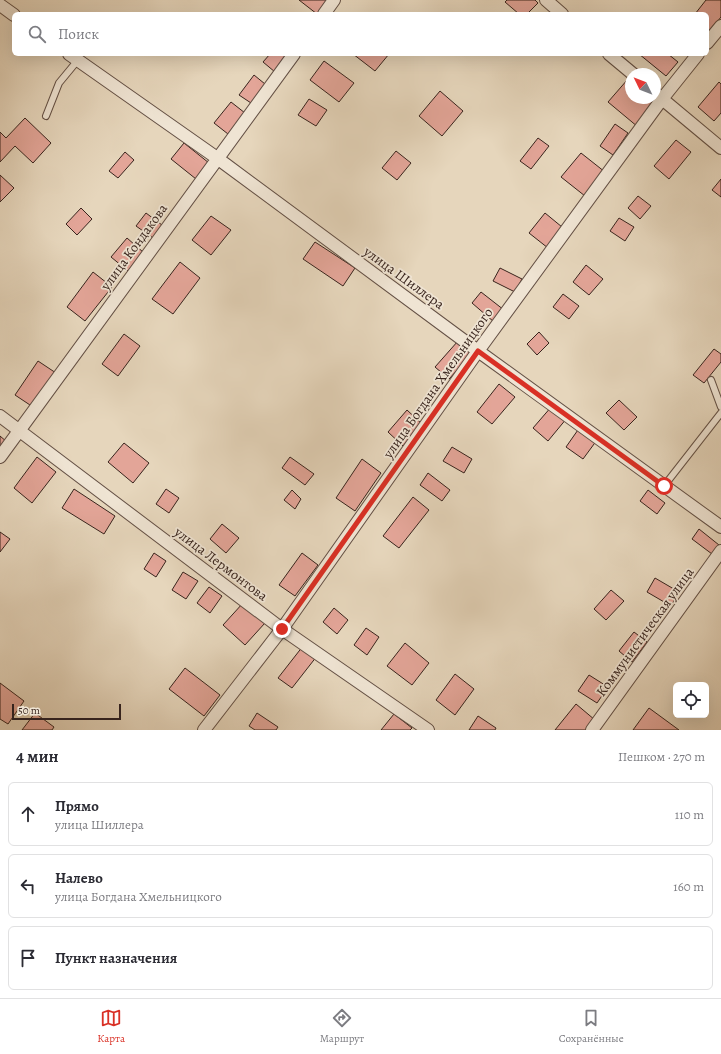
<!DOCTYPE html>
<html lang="ru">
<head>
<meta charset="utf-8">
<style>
	body { margin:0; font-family:Alegreya,serif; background:#f2f2f3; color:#2b2b33 }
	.controls { position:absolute; right:12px; bottom:12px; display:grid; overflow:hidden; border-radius:6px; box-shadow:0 4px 16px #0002 }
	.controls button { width:36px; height:36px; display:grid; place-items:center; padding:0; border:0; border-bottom:1px solid #e1e1e2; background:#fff; color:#2b2b33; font:20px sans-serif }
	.compass { position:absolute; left:625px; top:68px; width:36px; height:36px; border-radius:50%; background:#fff; box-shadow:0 4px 16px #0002; rotate:313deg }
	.scale { position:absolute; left:12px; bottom:10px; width:109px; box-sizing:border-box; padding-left:4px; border:2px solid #38241d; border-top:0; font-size:11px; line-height:14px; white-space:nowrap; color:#38241d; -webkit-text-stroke:3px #efe4d3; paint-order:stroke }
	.stop { position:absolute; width:12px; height:12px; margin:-9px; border:3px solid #d93025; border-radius:50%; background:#fff }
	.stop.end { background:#d93025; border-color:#fff; box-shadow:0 1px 4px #0008 }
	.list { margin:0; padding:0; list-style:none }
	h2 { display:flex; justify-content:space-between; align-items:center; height:52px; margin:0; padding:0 16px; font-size:17px }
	h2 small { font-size:13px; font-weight:400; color:#7c7c81 }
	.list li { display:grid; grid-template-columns:26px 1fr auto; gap:12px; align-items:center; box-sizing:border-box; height:64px; margin:0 8px 8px; padding:0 8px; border:1px solid #e1e1e2; border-radius:6px }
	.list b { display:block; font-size:15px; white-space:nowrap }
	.list p { margin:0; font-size:13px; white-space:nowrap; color:#7c7c81 }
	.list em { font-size:13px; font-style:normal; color:#7c7c81 }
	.icon { flex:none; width:22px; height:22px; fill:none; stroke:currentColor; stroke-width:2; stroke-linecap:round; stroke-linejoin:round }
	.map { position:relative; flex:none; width:721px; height:730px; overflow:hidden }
	.search { position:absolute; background:#fff; box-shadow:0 4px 16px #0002; left:12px; right:12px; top:12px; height:44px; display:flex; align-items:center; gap:10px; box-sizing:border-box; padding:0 14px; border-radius:6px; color:#7c7c81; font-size:15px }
	.sheet { height:268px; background:#fff }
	nav { display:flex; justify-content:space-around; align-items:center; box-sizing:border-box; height:56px; border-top:1px solid #e1e1e2; background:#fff; font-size:11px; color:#7c7c81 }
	nav a { display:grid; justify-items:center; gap:2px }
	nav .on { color:#d93025 }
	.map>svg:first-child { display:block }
	.building { fill:#e3a598; stroke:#38241d }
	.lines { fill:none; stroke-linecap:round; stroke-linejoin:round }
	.lane-casing { stroke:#645045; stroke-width:8 }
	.street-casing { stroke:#645045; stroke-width:14 }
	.lane { stroke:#efe4d3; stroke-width:6 }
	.street { stroke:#efe4d3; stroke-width:12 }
	.route { stroke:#d93025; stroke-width:5 }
	.labels { text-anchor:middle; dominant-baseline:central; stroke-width:3.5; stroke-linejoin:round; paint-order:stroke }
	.street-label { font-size:14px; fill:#38241d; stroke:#efe4d3 }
</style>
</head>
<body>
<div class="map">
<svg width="721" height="730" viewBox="0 0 721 730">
	<rect width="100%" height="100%" fill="#e6d6bc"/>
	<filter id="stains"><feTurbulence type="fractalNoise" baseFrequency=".005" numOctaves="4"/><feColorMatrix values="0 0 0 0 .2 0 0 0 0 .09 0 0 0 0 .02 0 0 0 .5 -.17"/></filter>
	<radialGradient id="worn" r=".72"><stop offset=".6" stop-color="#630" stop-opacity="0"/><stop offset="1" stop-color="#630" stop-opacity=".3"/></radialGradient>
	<path class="building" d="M299,0h29l-11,14z
		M507,0h28l3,3 -11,11h-8l-14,-12z
		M706,0h15v17l-13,16 -1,-1v-18h-12z
		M270,54h21l-16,18 -12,-10z
		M353,54h36l-14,17z
		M639,54h29l10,8 -12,14z
		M324,61l30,22 -15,19 -29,-22z
		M254,75l11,9 -14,19 -12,-8z
		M628,79l3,2v17h20l6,6 -19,23 -30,-25z
		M719,82l2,2v29l-7,8 -16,-14z
		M440,91l23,20 -21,25 -23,-20z
		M309,99l18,11 -11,16 -18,-11z
		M231,102l14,11 -17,21 -14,-11z
		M25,118l26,25 -18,20 -18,-17 -15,16v-30l6,6z
		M615,124l13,9 -15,22 -13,-9z
		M538,138l11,8 -18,23 -11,-8z
		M676,140l15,12 -22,27 -15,-13z
		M184,143l25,20 -13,16 -25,-20z
		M396,151l15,12 -14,17 -15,-12z
		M125,152l9,8 -16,18 -9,-7z
		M581,153l24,19 -20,24 -24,-19z
		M0,175l14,13 -14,14z
		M721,179v18l-9,-7z
		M638,196l13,10 -11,13 -12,-11z
		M81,208l11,11 -15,16 -11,-11z
		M146,213l16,12 -9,13 -17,-12z
		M545,213l17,14 -14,21 -19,-15z
		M211,216l20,14 -20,25 -19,-15z
		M619,218l15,9 -9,14 -15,-10z
		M127,238l16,14 -15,19 -17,-14z
		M315,242l40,26 -12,18 -40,-27z
		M180,262l20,16 -27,36 -21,-15z
		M586,265l17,14 -14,16 -16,-13z
		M500,268l22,11 -7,13 -22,-11z
		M93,272l19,15 -27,34 -18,-14z
		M481,292l23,18 -10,12 -22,-19z
		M563,294l16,12 -10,13 -16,-12z
		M539,332l10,11 -12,12 -10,-11z
		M124,334l16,12 -22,30 -16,-12z
		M458,341l14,13 -23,25 -14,-12z
		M714,349l7,5v8l-17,21 -11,-8z
		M38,361l18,12 -23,34 -18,-12z
		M499,384l16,13 -23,27 -15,-12z
		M619,400l18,17 -13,13 -18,-17z
		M552,406l15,12 -19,23 -15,-13z
		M407,410l15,14 -19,22 -15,-14z
		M580,427l17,13 -14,19 -17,-12z
		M0,436l7,6 -7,8z
		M124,443l25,20 -16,20 -25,-21z
		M452,447l20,12 -8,14 -21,-12z
		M37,457l19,15 -24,31 -18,-15z
		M290,457l24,17 -9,11 -23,-17z
		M362,459l19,14 -26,38 -19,-13z
		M428,473l22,17 -8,11 -22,-16z
		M74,489l41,27 -11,18 -42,-26z
		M166,489l13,9 -10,15 -13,-9z
		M292,490l9,9 -6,10 -11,-9z
		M648,490l17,13 -8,11 -17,-13z
		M413,497l16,13 -30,38 -16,-12z
		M222,524l17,14 -13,15 -16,-14z
		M699,529l20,16 -7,9 -20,-15z
		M0,532l10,7 -10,13z
		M154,553l12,8 -10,16 -12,-8z
		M302,553l16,12 -23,31 -16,-11z
		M183,572l15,9 -12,18 -14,-9z
		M655,578l24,14 -8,14 -24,-14z
		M209,587l13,9 -12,17 -13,-10z
		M611,590l13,11 -18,19 -12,-11z
		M243,603l22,20 -20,22 -22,-20z
		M334,608l14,12 -11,14 -14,-12z
		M366,628l13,9 -12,18 -13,-10z
		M634,632l13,10 -15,20 -13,-11z
		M405,643l24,20 -17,22 -25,-19z
		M303,646l14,10 -25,32 -14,-10z
		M185,668l35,27 -16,21 -35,-27z
		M455,674l19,15 -19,26 -19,-15z
		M589,675l19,12 -11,16 -19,-12z
		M0,683l24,18 -16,23 -8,-5z
		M576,704l19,16 -9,10h-31z
		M649,708l30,22h-46z
		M35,713l19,14 -2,3h-30z
		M257,713l21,14 -2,3h-21l-6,-4z
		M394,714l18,14 -2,2h-29z
		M478,716l18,12 -1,2h-26z"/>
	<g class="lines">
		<defs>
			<path id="lane" d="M46,116l13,-33 19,-23
				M711,380l10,27
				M664,486l57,-73"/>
			<path id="street" d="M546,0l16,14
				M0,5l14,10
				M324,14l10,-14
				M707,43l14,-17
				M69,54l148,104 261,193 243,176
				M609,54l24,20
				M655,93l66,55
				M0,416l282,213 146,101
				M0,457l294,-403
				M204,730l78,-101 196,-278 184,-252 36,-45
				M592,730l129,-179"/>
		</defs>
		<use href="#lane" class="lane-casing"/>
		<use href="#street" class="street-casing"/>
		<use href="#lane" class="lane"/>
		<use href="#street" class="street"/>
	</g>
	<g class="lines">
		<path class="route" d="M282,629l196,-278 186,135"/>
	</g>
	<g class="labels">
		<g class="street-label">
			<text transform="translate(134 247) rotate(-54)">улица Кондакова</text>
			<text transform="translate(404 278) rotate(36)">улица Шиллера</text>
			<text transform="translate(438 383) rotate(-55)">улица Богдана Хмельницкого</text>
			<text transform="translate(221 564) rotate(37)">улица Лермонтова</text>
			<text transform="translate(645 632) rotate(-54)">Коммунистическая улица</text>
		</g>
	</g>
	<rect width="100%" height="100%" filter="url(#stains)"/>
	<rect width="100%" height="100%" fill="url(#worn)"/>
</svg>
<div class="controls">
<button><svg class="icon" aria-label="locate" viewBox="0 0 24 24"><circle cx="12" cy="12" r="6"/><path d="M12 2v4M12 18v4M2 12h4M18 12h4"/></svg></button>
</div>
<svg class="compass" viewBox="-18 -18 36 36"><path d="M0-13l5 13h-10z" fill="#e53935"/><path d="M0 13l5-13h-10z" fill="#7c7c81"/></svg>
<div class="scale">50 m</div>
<div class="stop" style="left:664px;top:486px"></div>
<div class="stop end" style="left:282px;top:629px"></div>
<div class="search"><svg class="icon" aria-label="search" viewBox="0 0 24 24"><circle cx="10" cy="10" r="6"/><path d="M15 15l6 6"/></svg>Поиск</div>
</div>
<section class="sheet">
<h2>4 мин<small>Пешком · 270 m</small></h2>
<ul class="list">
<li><svg class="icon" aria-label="ahead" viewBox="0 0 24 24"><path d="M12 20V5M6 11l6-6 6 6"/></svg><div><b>Прямо</b><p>улица Шиллера</p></div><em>110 m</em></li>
<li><svg class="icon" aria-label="left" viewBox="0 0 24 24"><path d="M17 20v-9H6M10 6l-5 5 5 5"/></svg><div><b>Налево</b><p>улица Богдана Хмельницкого</p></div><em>160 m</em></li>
<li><svg class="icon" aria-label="arrive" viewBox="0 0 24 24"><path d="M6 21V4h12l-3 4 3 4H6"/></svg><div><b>Пункт назначения</b></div></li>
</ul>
</section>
<nav>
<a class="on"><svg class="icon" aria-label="map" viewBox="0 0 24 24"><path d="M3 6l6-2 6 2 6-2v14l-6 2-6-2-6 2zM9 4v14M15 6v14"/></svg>Карта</a>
<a><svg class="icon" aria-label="directions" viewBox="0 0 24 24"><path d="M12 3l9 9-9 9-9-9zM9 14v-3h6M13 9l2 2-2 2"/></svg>Маршрут</a>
<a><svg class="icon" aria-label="saved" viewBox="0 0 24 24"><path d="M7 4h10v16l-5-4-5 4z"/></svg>Сохранённые</a>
</nav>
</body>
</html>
